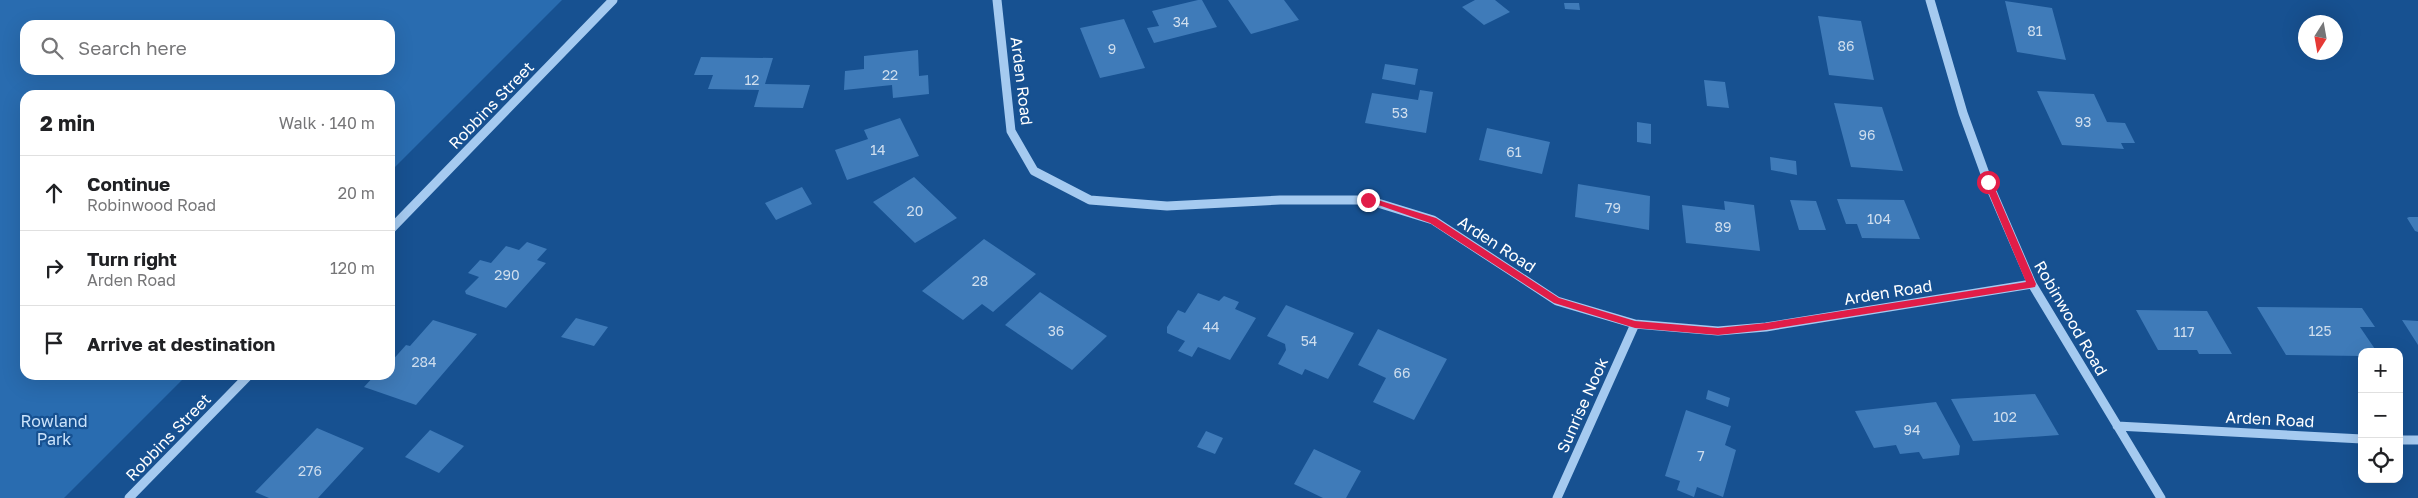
<!DOCTYPE html>
<html lang="en">
<head>
<meta charset="utf-8">
<style>
	body { margin:0; font-family:"Golos Text",sans-serif; background:#f6f6f6; color:#202124 }
	.controls { position:absolute; right:15px; bottom:15px; display:grid; overflow:hidden; border-radius:10px; box-shadow:0 5px 20px #0002 }
	.controls button { width:45px; height:45px; display:grid; place-items:center; padding:0; border:0; border-bottom:1px solid #e0e0e0; background:#fff; color:#202124; font:25px sans-serif }
	.compass { position:absolute; left:2298px; top:15px; width:45px; height:45px; border-radius:50%; background:#fff; box-shadow:0 5px 20px #0002; rotate:191deg }
	.stop { position:absolute; width:15px; height:15px; margin:-11px; border:4px solid #e11d48; border-radius:50%; background:#fff }
	.stop.end { background:#e11d48; border-color:#fff; box-shadow:0 1px 5px #0008 }
	.list { margin:0; padding:0; list-style:none }
	h2 { display:flex; justify-content:space-between; align-items:center; height:65px; margin:0; padding:0 20px; font-size:21px }
	h2 small { font-size:16px; font-weight:400; color:#757577 }
	.list li { display:grid; grid-template-columns:32px 1fr auto; gap:15px; align-items:center; box-sizing:border-box; height:75px; padding:0 20px; border-top:1px solid #e0e0e0 }
	.list b { display:block; font-size:19px; white-space:nowrap }
	.list p { margin:0; font-size:16px; white-space:nowrap; color:#757577 }
	.list em { font-size:16px; font-style:normal; color:#757577 }
	.icon { flex:none; width:28px; height:28px; fill:none; stroke:currentColor; stroke-width:2; stroke-linecap:round; stroke-linejoin:round }
	.map { position:relative; flex:none; width:2418px; height:498px; overflow:hidden }
	.search { position:absolute; background:#fff; box-shadow:0 5px 20px #0002; left:20px; top:20px; width:375px; height:55px; display:flex; align-items:center; gap:12px; box-sizing:border-box; padding:0 18px; border-radius:15px; color:#757577; font-size:19px }
	.panel { position:absolute; background:#fff; box-shadow:0 5px 20px #0002; left:20px; top:90px; width:375px; height:290px; border-radius:15px }
	.map>svg:first-child { display:block }
	.green { fill:#296cb0; fill-rule:evenodd }
	.building { fill:#3f7bb9 }
	.lines { fill:none; stroke-linecap:round; stroke-linejoin:round }
	.minor { stroke:#a5caf0; stroke-width:9 }
	.route { fill:#e11d48 }
	.labels { text-anchor:middle; dominant-baseline:central; stroke-width:4.5; stroke-linejoin:round; paint-order:stroke }
	.number-label { font-size:14px; fill:#cfdeee }
	.street-label { font-size:16px; fill:#fff; stroke:#175191 }
	.park-label { font-size:16px; fill:#cbe3fb; stroke:#175191 }
</style>
</head>
<body>
<div class="map">
<svg width="2418" height="498" viewBox="0 0 2418 498">
	<rect width="100%" height="100%" fill="#175191"/>
	<path class="green" d="M0,0h562l-172,172v-77h-365v280h162l-123,123h-64zM25,25h365v45h-365z"/>
	<path class="building" d="M1198,0h4l15,27 -63,16 -7,-15 12,-2 -7,-15z
		M1228,0h56l15,20 -48,14z
		M1475,0h20l15,12 -26,13 -22,-18z
		M2005,1l47,7 14,52 -49,-8z
		M1564,3h15l1,7 -15,-1z
		M1818,16l43,5 13,59 -45,-5z
		M1124,19l21,49 -45,10 -20,-50z
		M918,50l1,26 9,-1 1,19 -36,4 -1,-13 -48,5 1,-19 19,-2v-13z
		M701,57l72,1 -8,26 45,1 -7,23 -49,-1 5,-17 -51,-1 5,-14h-19z
		M1385,64l33,5 -3,16 -33,-6z
		M1704,80l21,2 4,26 -22,-2z
		M1420,90l13,2 -7,41 -61,-10 7,-30 46,7z
		M2037,91l57,3 13,28 18,1 10,20h-14l3,6 -62,-4z
		M1834,103l48,4 21,64 -52,-4z
		M900,118l19,38 -72,24 -12,-30 33,-11 -4,-9z
		M1637,122l14,2v20l-14,-2z
		M1487,128l63,14 -8,32 -63,-14z
		M1770,157l26,4 1,14 -26,-5z
		M914,177l43,41 -42,25 -42,-41z
		M1578,184l72,12 -1,34 -74,-13z
		M802,187l10,17 -36,16 -11,-17z
		M1837,199l67,1 16,39 -58,-1 -5,-14h-11z
		M1790,200l26,1 10,29h-27z
		M1724,201l30,4 6,46 -74,-8 -4,-38 43,5z
		M2409,217h9v15l-3,-1 -8,-13z
		M984,239l52,35 -43,38 -11,-8 -19,16 -41,-29z
		M527,242l20,7 -10,11 9,3 -40,45 -40,-14 -1,-3 14,-14 -11,-4 12,-13 11,3 15,-17 13,4z
		M1040,292l67,44 -35,34 -67,-45z
		M1198,293l21,8 5,-5 15,6 -4,7 21,9 -26,42 -32,-13 -6,10 -14,-6 7,-10 -18,-8v-6l11,-17 7,3z
		M1286,305l68,28 -26,46 -23,-10 -3,6 -24,-11 8,-14 -1,-6 -18,-8z
		M2257,307l105,1 13,19h-15l17,25h-15v4l-76,-1z
		M2136,310l71,1 25,43h-33l-2,-4h-39z
		M576,318l32,9 -14,19 -33,-9z
		M433,320l44,14 -61,71 -52,-18 11,-12h15v-12l16,-18 4,1z
		M2402,320l16,1v24z
		M1378,329l69,30 -33,61 -41,-18 13,-24 -28,-13z
		M1708,390l22,8 -2,9 -22,-8z
		M2035,394l24,41 -86,6 -22,-42z
		M1936,402l24,44 -1,9 -36,4 -4,-7 -19,2 -4,-9 -22,3 -19,-37z
		M1686,410l45,16 -6,19 11,5 -13,47 -26,-10 -3,10 -17,-7 3,-9 -15,-5z
		M317,428l47,20 -46,50h-49l-14,-6z
		M430,430l34,16 -25,27 -34,-16z
		M1206,431l17,7 -8,16 -18,-7z
		M1314,449l47,22 -15,27h-23l-29,-14z"/>
	<g class="lines">
		<path class="minor" d="M997,0l14,131 23,40 56,29 77,6 113,-6h88l65,20 124,81 78,23 83,7 48,-4 266,-43
			M1930,0l33,113 25,69 44,102 129,214
			M390,230l223,-230
			M2117,426l245,13
			M2399,440h19
			M129,498l120,-123
			M1557,498l78,-174"/>
	</g>
	<path class="route" d="M1988,179l4,3 44,102 -1,3 -269,43 -48,5 -83,-7 -81,-25 -124,-80 -66,-23 4,-3 68,21 123,80 76,23 83,7 48,-5 260,-41 -42,-100z"/>
	<g class="labels">
		<g class="number-label">
			<text x="1181" y="21">34</text>
			<text x="2035" y="30">81</text>
			<text x="1846" y="45">86</text>
			<text x="1112" y="48">9</text>
			<text x="890" y="74">22</text>
			<text x="752" y="79">12</text>
			<text x="1400" y="112">53</text>
			<text x="2083" y="121">93</text>
			<text x="1867" y="134">96</text>
			<text x="878" y="149">14</text>
			<text x="1514" y="151">61</text>
			<text x="1613" y="207">79</text>
			<text x="915" y="210">20</text>
			<text x="1879" y="218">104</text>
			<text x="1723" y="226">89</text>
			<text x="507" y="274">290</text>
			<text x="980" y="280">28</text>
			<text x="1211" y="326">44</text>
			<text x="1056" y="330">36</text>
			<text x="2320" y="330">125</text>
			<text x="2184" y="331">117</text>
			<text x="1309" y="340">54</text>
			<text x="424" y="361">284</text>
			<text x="1402" y="372">66</text>
			<text x="2005" y="416">102</text>
			<text x="1912" y="429">94</text>
			<text x="1701" y="455">7</text>
			<text x="310" y="470">276</text>
		</g>
		<g class="street-label">
			<text transform="translate(1022 81) rotate(83)">Arden Road</text>
			<text transform="translate(491 105) rotate(-46)">Robbins Street</text>
			<text transform="translate(1497 244) rotate(33)">Arden Road</text>
			<text transform="translate(1888 292) rotate(-9)">Arden Road</text>
			<text transform="translate(2071 318) rotate(60)">Robinwood Road</text>
			<text transform="translate(1582 405) rotate(-66)">Sunrise Nook</text>
			<text transform="translate(2270 419) rotate(3)">Arden Road</text>
			<text transform="translate(168 437) rotate(-46)">Robbins Street</text>
		</g>
		<g class="park-label">
			<text x="54" y="421">Rowland<tspan x="54" dy="18">Park</tspan></text>
		</g>
	</g>
</svg>
<div class="controls">
<button>+</button>
<button>−</button>
<button><svg class="icon" aria-label="locate" viewBox="0 0 24 24"><circle cx="12" cy="12" r="6"/><path d="M12 2v4M12 18v4M2 12h4M18 12h4"/></svg></button>
</div>
<svg class="compass" viewBox="-18 -18 36 36"><path d="M0-13l5 13h-10z" fill="#e53935"/><path d="M0 13l5-13h-10z" fill="#757577"/></svg>
<div class="stop" style="left:1988px;top:182px"></div>
<div class="stop end" style="left:1368px;top:200px"></div>
<div class="search"><svg class="icon" aria-label="search" viewBox="0 0 24 24"><circle cx="10" cy="10" r="6"/><path d="M15 15l6 6"/></svg>Search here</div>
<section class="panel">
<h2>2 min<small>Walk · 140 m</small></h2>
<ul class="list">
<li><svg class="icon" aria-label="ahead" viewBox="0 0 24 24"><path d="M12 20V5M6 11l6-6 6 6"/></svg><div><b>Continue</b><p>Robinwood Road</p></div><em>20 m</em></li>
<li><svg class="icon" aria-label="right" viewBox="0 0 24 24"><path d="M7 20v-9h11M14 6l5 5-5 5"/></svg><div><b>Turn right</b><p>Arden Road</p></div><em>120 m</em></li>
<li><svg class="icon" aria-label="arrive" viewBox="0 0 24 24"><path d="M6 21V4h12l-3 4 3 4H6"/></svg><div><b>Arrive at destination</b></div></li>
</ul>
</section>
</div>
</body>
</html>
